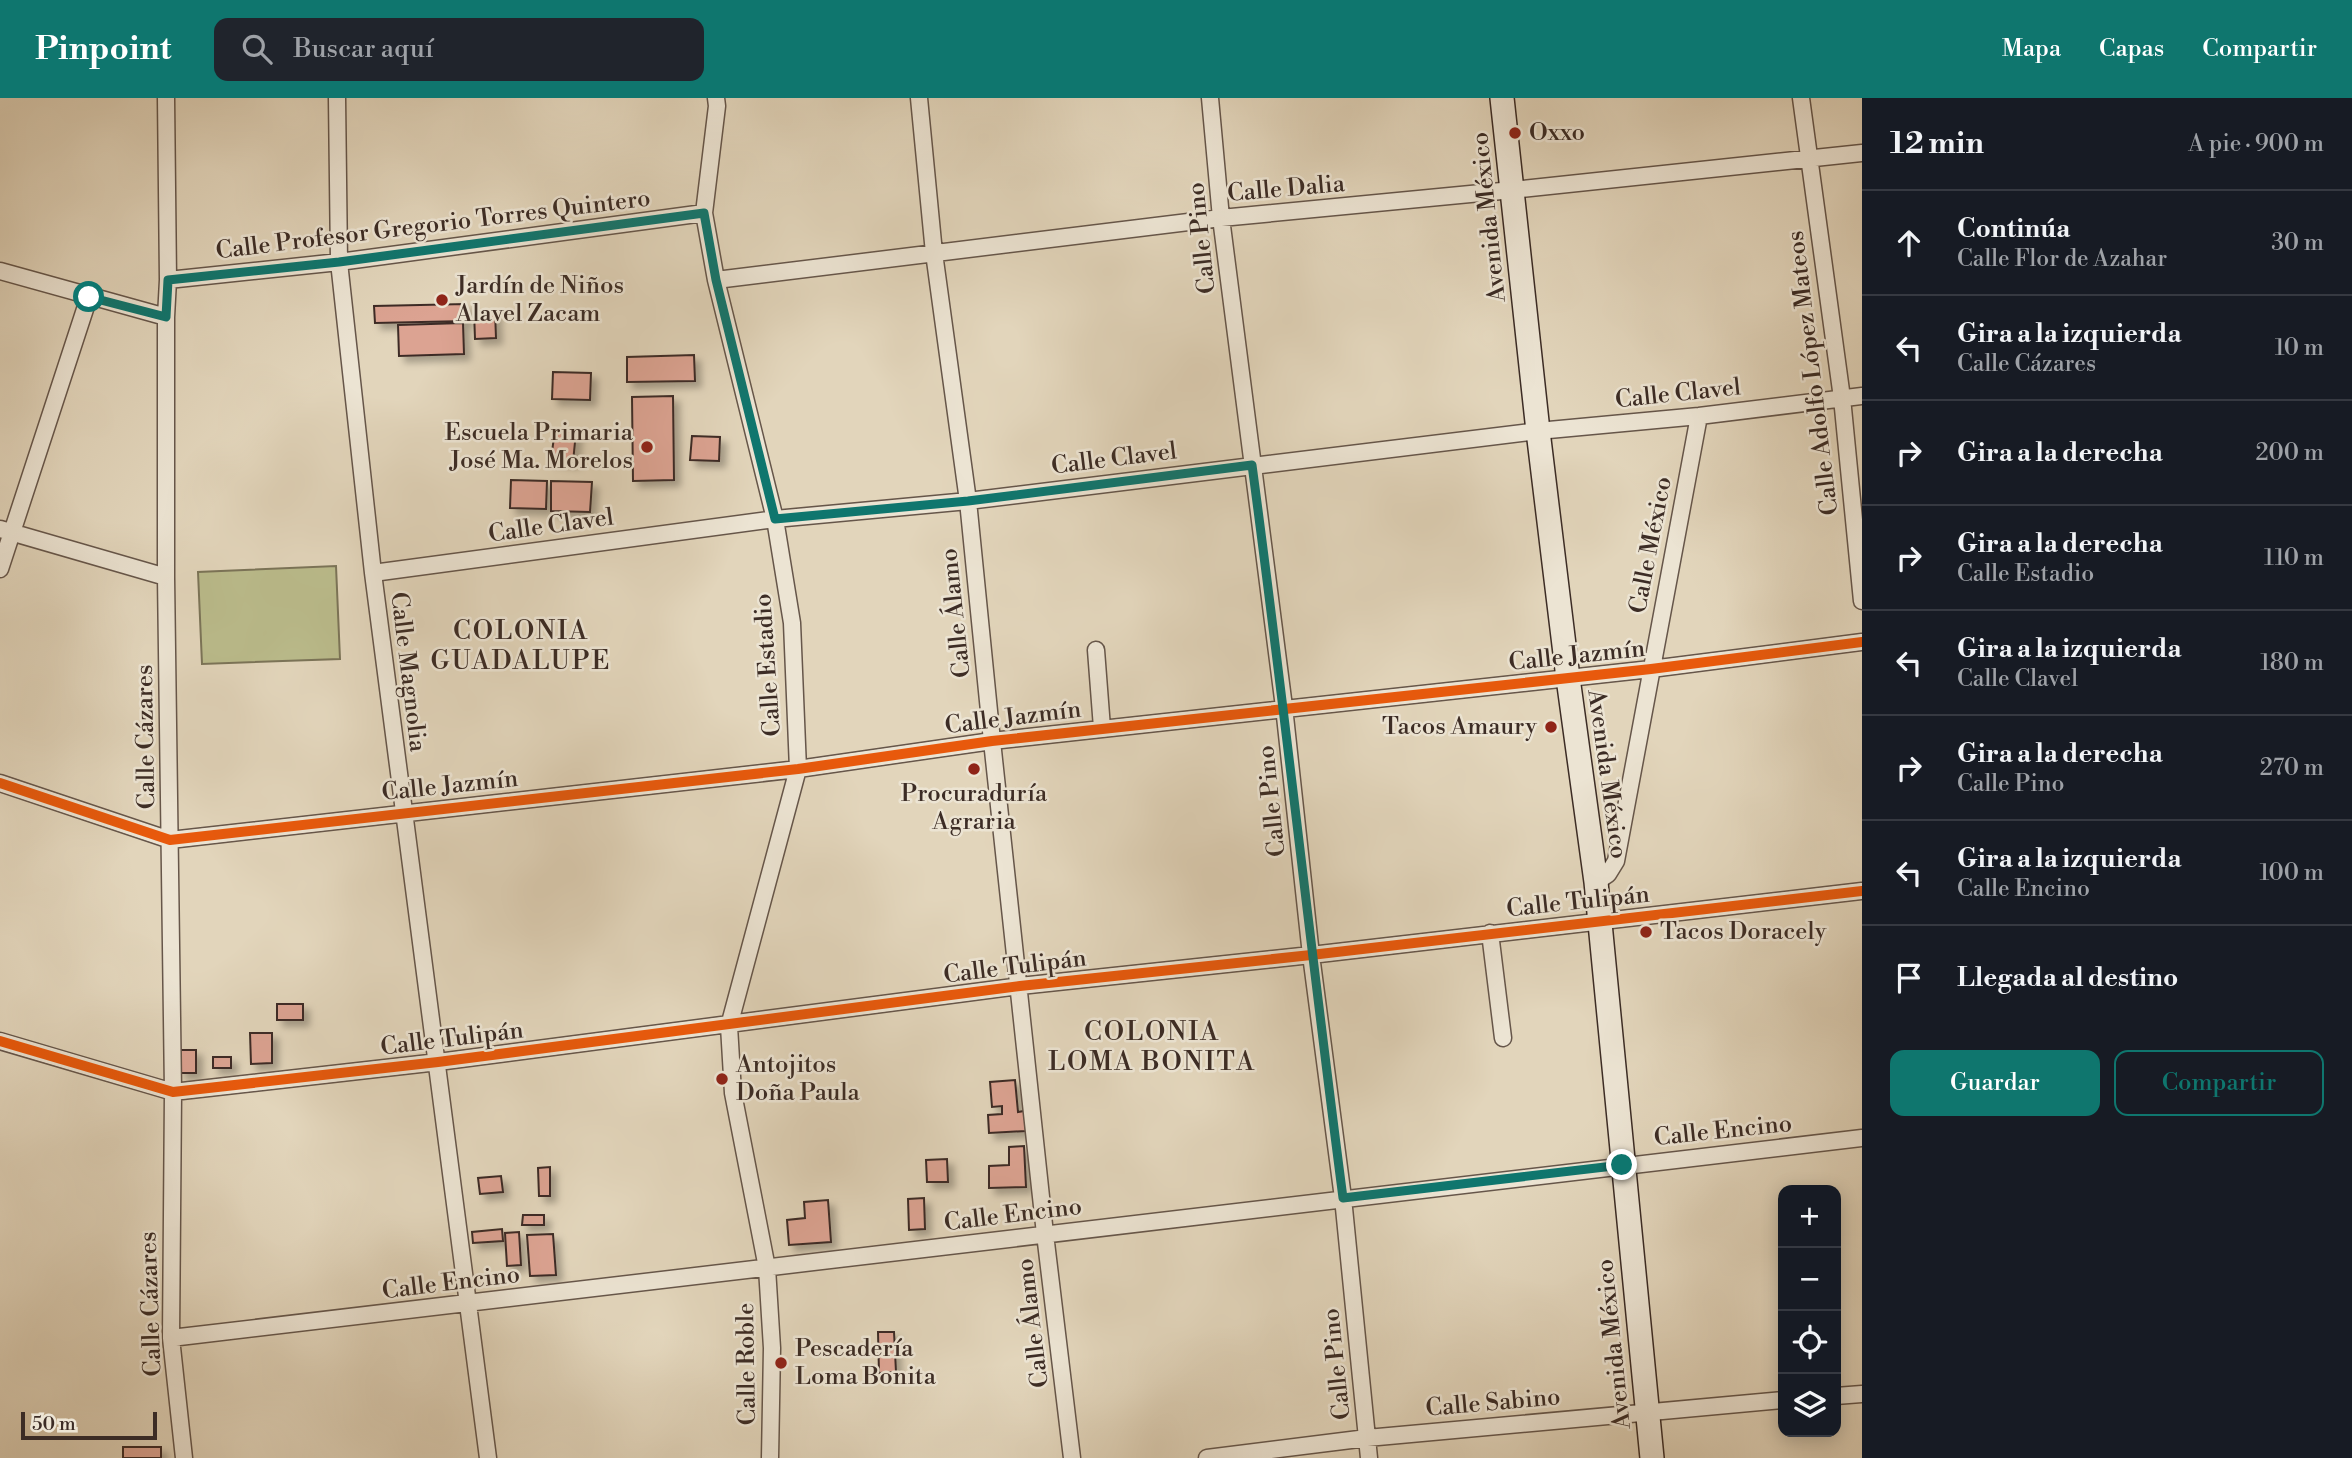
<!DOCTYPE html>
<html lang="es">
<head>
<meta charset="utf-8">
<style>
	body { margin:0; font-family:"Libre Bodoni",serif; background:#20242c; color:#f1f3f6 }
	.controls { position:absolute; right:21px; bottom:21px; display:grid; overflow:hidden; border-radius:14px; box-shadow:0 4px 18px #0003 }
	.controls button { width:63px; height:63px; display:grid; place-items:center; padding:0; border:0; border-bottom:2px solid #363941; background:#171b24; color:#f1f3f6; font:35px sans-serif }
	.scale { position:absolute; left:21px; bottom:18px; width:136px; box-sizing:border-box; padding-left:7px; border:4px solid #3c2c25; border-top:0; font-size:19px; line-height:24px; white-space:nowrap; color:#3c2c25; -webkit-text-stroke:5px #ece4d3; paint-order:stroke }
	.stop { position:absolute; width:21px; height:21px; margin:-16px; border:5px solid #0f766e; border-radius:50%; background:#fff }
	.stop.end { background:#0f766e; border-color:#fff; box-shadow:0 2px 7px #0008 }
	.list { margin:0; padding:0; list-style:none }
	h2 { display:flex; justify-content:space-between; align-items:center; height:91px; margin:0; padding:0 28px; font-size:30px }
	h2 small { font-size:23px; font-weight:400; color:#9ea1a6 }
	.list li { display:grid; grid-template-columns:46px 1fr auto; gap:21px; align-items:center; box-sizing:border-box; height:105px; padding:0 28px; border-top:2px solid #363941 }
	.list b { display:block; font-size:26px; white-space:nowrap }
	.list p { margin:0; font-size:23px; white-space:nowrap; color:#9ea1a6 }
	.list em { font-size:23px; font-style:normal; color:#9ea1a6 }
	.actions { display:flex; gap:14px; padding:21px 28px }
	.actions a { flex:1; padding:16px 0; border:2px solid #0f766e; border-radius:14px; text-align:center; font-size:24px; color:#0f766e }
	.actions .main { background:#0f766e; color:#fff }
	.icon { flex:none; width:38px; height:38px; fill:none; stroke:currentColor; stroke-width:2; stroke-linecap:round; stroke-linejoin:round }
	.map { position:relative; flex:none; width:1862px; height:1360px; overflow:hidden }
	header { display:flex; align-items:center; gap:42px; box-sizing:border-box; height:98px; padding:0 35px; background:#0f766e; color:#fff }
	header strong { font-size:33px }
	nav { display:flex; gap:38px; margin-inline-start:auto; font-size:24px }
	.search { width:490px; height:63px; background:#20242c; display:flex; align-items:center; gap:18px; box-sizing:border-box; padding:0 24px; border-radius:14px; color:#9ea1a6; font-size:26px }
	main { display:flex }
	aside { flex:1; background:#171b24 }
	.map>svg:first-child { display:block }
	.green { fill:#babb8b; stroke:#7b7458; stroke-width:2 }
	.building { fill:#dca392; stroke:#3c2c25; stroke-width:2; filter:url(#shadow) }
	.lines { fill:none; stroke-linecap:round; stroke-linejoin:round }
	.street-casing { stroke:#66564a; stroke-width:19 }
	.secondary-casing { stroke:#3c2c25; stroke-width:26 }
	.street { stroke:#ece4d3; stroke-width:16 }
	.secondary { stroke:#ece4d3; stroke-width:23 }
	.cycleway-casing { stroke:#ece4d3; stroke-width:15 }
	.cycleway { stroke:#e8590c; stroke-width:10 }
	.route { stroke:#0f766e; stroke-width:9 }
	.poi-dot { fill:#8f2418; stroke:#ece4d3; stroke-width:2.5 }
	.labels { text-anchor:middle; dominant-baseline:central; stroke-width:5; stroke-linejoin:round; paint-order:stroke }
	.poi-label { font-size:24px; fill:#3c2c25; stroke:#ece4d3; text-anchor:start }
	.street-label { font-size:24px; fill:#3c2c25; stroke:#ece4d3 }
	.neighbourhood-label { font-size:26px; letter-spacing:2px; fill:#3c2c25; stroke:#ece4d3 }
</style>
</head>
<body>
<header>
<strong>Pinpoint</strong>
<div class="search"><svg class="icon" aria-label="search" viewBox="0 0 24 24"><circle cx="10" cy="10" r="6"/><path d="M15 15l6 6"/></svg>Buscar aquí</div>
<nav><a>Mapa</a><a>Capas</a><a>Compartir</a></nav>
</header>
<main>
<div class="map">
<svg width="1862" height="1360" viewBox="0 0 1862 1360">
	<defs>
		<filter id="shadow"><feDropShadow dx="6" dy="6" stdDeviation="3.5" flood-color="#0004"/></filter>
	</defs>
	<rect width="100%" height="100%" fill="#e2d5bb"/>
	<filter id="stains"><feTurbulence type="fractalNoise" baseFrequency=".00286" numOctaves="4"/><feColorMatrix values="0 0 0 0 .2 0 0 0 0 .09 0 0 0 0 .02 0 0 0 .5 -.17"/></filter>
	<radialGradient id="worn" r=".72"><stop offset=".6" stop-color="#630" stop-opacity="0"/><stop offset="1" stop-color="#630" stop-opacity=".3"/></radialGradient>
	<path class="green" d="M336,468l4,93 -138,5 -4,-92z"/>
	<path class="building" d="M466,206l1,17 -92,2 -1,-17z
		M474,213h21l1,27 -21,1z
		M463,225l1,31 -65,2 -1,-31z
		M694,257l1,26 -68,1v-25z
		M553,274l38,1 -1,27 -38,-1z
		M673,298l1,84 -41,1 -1,-84z
		M555,332l21,2 -3,30 -22,-3z
		M692,338l28,1 -1,24 -29,-1z
		M511,382l36,1 -1,28 -36,-1z
		M551,383l41,1 -2,30 -39,-1z
		M277,906h26v16h-26z
		M250,935h22v30l-21,1z
		M179,952h17v23h-16z
		M213,959h18v11h-18z
		M1015,982l3,32 6,-1 2,20 -37,2 -1,-18 14,-1v-8l-10,1 -2,-25z
		M1024,1048l2,41 -37,1v-22l20,-1v-18z
		M947,1061l1,23h-21l-1,-22z
		M550,1069v29h-11l-1,-28z
		M501,1078l2,16 -23,2 -2,-16z
		M924,1100l1,31 -16,1 -1,-31z
		M828,1102l3,42 -42,3 -2,-25 18,-2 -1,-16z
		M523,1117h21v10h-22z
		M502,1131l1,12 -30,2 -1,-11z
		M519,1134l2,33 -14,1 -2,-33z
		M553,1136l3,41 -26,1 -3,-41z
		M878,1234h16l2,40 -17,1z
		M123,1349h38v11h-38z"/>
	<g class="lines">
		<defs>
			<path id="street" d="M166,0l2,182 -2,37v260l7,515 -2,246 13,120
				M337,0l2,164 34,311 115,885
				M716,0l1,8 -13,107 12,67 59,239 17,104 6,146 -69,257 4,67 34,175 5,80 -2,110
				M919,0l15,155 34,248 24,240 53,493 27,224
				M1210,0l11,120 63,489 27,248 32,243 26,260
				M1801,0l41,300 20,203
				M0,173l166,46
				M168,182l171,-18 365,-49
				M716,182l505,-62 291,-28 350,-37
				M0,431l166,48
				M0,471l89,-272
				M373,475l402,-54 193,-18 570,-70 161,-15 163,-20
				M1096,552l6,78
				M0,685l170,57 628,-71 194,-28 659,-72 211,-27
				M1596,784l12,-8 8,-13 83,-445
				M1490,835l13,105
				M0,943l173,51 265,-30 582,-76 291,-31 551,-64
				M171,1240l1691,-200
				M1836,1298l26,-2
				M1207,1360l160,-20 416,-38"/>
			<path id="secondary" d="M1502,0l36,333 30,247 28,204 56,576"/>
		</defs>
		<use href="#street" class="street-casing"/>
		<use href="#secondary" class="secondary-casing"/>
		<use href="#street" class="street"/>
		<use href="#secondary" class="secondary"/>
		<defs>
			<path id="cycleway" d="M0,685l170,57 628,-71 194,-28 659,-72 211,-27
				M0,943l173,51 265,-30 582,-76 291,-31 551,-64"/>
		</defs>
		<use href="#cycleway" class="cycleway-casing"/>
		<use href="#cycleway" class="cycleway"/>
	</g>
	<g class="lines">
		<path class="route" d="M89,199l77,20 2,-37 171,-18 365,-49 12,67 59,239 193,-18 284,-36c33,244 59,489 91,733l279,-33"/>
	</g>
	<g class="poi-dot">
		<circle cx="1515" cy="35" r="7"/>
		<circle cx="442" cy="202" r="7"/>
		<circle cx="647" cy="349" r="7"/>
		<circle cx="1551" cy="629" r="7"/>
		<circle cx="974" cy="671" r="7"/>
		<circle cx="1646" cy="834" r="7"/>
		<circle cx="722" cy="981" r="7"/>
		<circle cx="781" cy="1265" r="7"/>
	</g>
	<g class="labels">
		<g class="poi-label">
			<text x="1529" y="35">Oxxo</text>
			<text x="456" y="188">Jardín de Niños<tspan x="456" dy="28">Alavel Zacam</tspan></text>
			<text x="633" y="335" text-anchor="end">Escuela Primaria<tspan x="633" dy="28">José Ma. Morelos</tspan></text>
			<text x="1537" y="629" text-anchor="end">Tacos Amaury</text>
			<text x="974" y="696" text-anchor="middle">Procuraduría<tspan x="974" dy="28">Agraria</tspan></text>
			<text x="1660" y="834">Tacos Doracely</text>
			<text x="736" y="967">Antojitos<tspan x="736" dy="28">Doña Paula</tspan></text>
			<text x="795" y="1251">Pescadería<tspan x="795" dy="28">Loma Bonita</tspan></text>
		</g>
		<g class="street-label">
			<text transform="translate(1286 91) rotate(-5)">Calle Dalia</text>
			<text transform="translate(1489 119) rotate(-96)">Avenida México</text>
			<text transform="translate(433 127) rotate(-7)">Calle Profesor Gregorio Torres Quintero</text>
			<text transform="translate(1202 140) rotate(-96)">Calle Pino</text>
			<text transform="translate(1813 275) rotate(-97)">Calle Adolfo López Mateos</text>
			<text transform="translate(1678 296) rotate(-6)">Calle Clavel</text>
			<text transform="translate(1114 361) rotate(-7)">Calle Clavel</text>
			<text transform="translate(551 428) rotate(-8)">Calle Clavel</text>
			<text transform="translate(1651 447) rotate(-79)">Calle México</text>
			<text transform="translate(956 515) rotate(-96)">Calle Álamo</text>
			<text transform="translate(1577 558) rotate(-6)">Calle Jazmín</text>
			<text transform="translate(768 567) rotate(-94)">Calle Estadio</text>
			<text transform="translate(408 574) rotate(83)">Calle Magnolia</text>
			<text transform="translate(1013 620) rotate(-7)">Calle Jazmín</text>
			<text transform="translate(146 639) rotate(-91)">Calle Cázares</text>
			<text transform="translate(1607 676) rotate(82)">Avenida México</text>
			<text transform="translate(450 688) rotate(-6)">Calle Jazmín</text>
			<text transform="translate(1272 703) rotate(-96)">Calle Pino</text>
			<text transform="translate(1578 804) rotate(-6)">Calle Tulipán</text>
			<text transform="translate(1015 869) rotate(-7)">Calle Tulipán</text>
			<text transform="translate(452 941) rotate(-7)">Calle Tulipán</text>
			<text transform="translate(1723 1033) rotate(-6)">Calle Encino</text>
			<text transform="translate(1013 1117) rotate(-7)">Calle Encino</text>
			<text transform="translate(451 1185) rotate(-7)">Calle Encino</text>
			<text transform="translate(151 1206) rotate(-92)">Calle Cázares</text>
			<text transform="translate(1033 1225) rotate(-97)">Calle Álamo</text>
			<text transform="translate(1614 1246) rotate(-96)">Avenida México</text>
			<text transform="translate(747 1266) rotate(-91)">Calle Roble</text>
			<text transform="translate(1337 1266) rotate(-96)">Calle Pino</text>
			<text transform="translate(1493 1305) rotate(-5)">Calle Sabino</text>
		</g>
		<g class="neighbourhood-label">
			<text x="521" y="533">COLONIA<tspan x="521" dy="30">GUADALUPE</tspan></text>
			<text x="1152" y="934">COLONIA<tspan x="1152" dy="30">LOMA BONITA</tspan></text>
		</g>
	</g>
	<rect width="100%" height="100%" filter="url(#stains)"/>
	<rect width="100%" height="100%" fill="url(#worn)"/>
</svg>
<div class="controls">
<button>+</button>
<button>−</button>
<button><svg class="icon" aria-label="locate" viewBox="0 0 24 24"><circle cx="12" cy="12" r="6"/><path d="M12 2v4M12 18v4M2 12h4M18 12h4"/></svg></button>
<button><svg class="icon" aria-label="layers" viewBox="0 0 24 24"><path d="M12 4l9 5-9 5-9-5zM3 14l9 5 9-5"/></svg></button>
</div>
<div class="scale">50 m</div>
<div class="stop" style="left:89px;top:199px"></div>
<div class="stop end" style="left:1622px;top:1067px"></div>
</div>
<aside>
<h2>12 min<small>A pie · 900 m</small></h2>
<ul class="list">
<li><svg class="icon" aria-label="ahead" viewBox="0 0 24 24"><path d="M12 20V5M6 11l6-6 6 6"/></svg><div><b>Continúa</b><p>Calle Flor de Azahar</p></div><em>30 m</em></li>
<li><svg class="icon" aria-label="left" viewBox="0 0 24 24"><path d="M17 20v-9H6M10 6l-5 5 5 5"/></svg><div><b>Gira a la izquierda</b><p>Calle Cázares</p></div><em>10 m</em></li>
<li><svg class="icon" aria-label="right" viewBox="0 0 24 24"><path d="M7 20v-9h11M14 6l5 5-5 5"/></svg><div><b>Gira a la derecha</b></div><em>200 m</em></li>
<li><svg class="icon" aria-label="right" viewBox="0 0 24 24"><path d="M7 20v-9h11M14 6l5 5-5 5"/></svg><div><b>Gira a la derecha</b><p>Calle Estadio</p></div><em>110 m</em></li>
<li><svg class="icon" aria-label="left" viewBox="0 0 24 24"><path d="M17 20v-9H6M10 6l-5 5 5 5"/></svg><div><b>Gira a la izquierda</b><p>Calle Clavel</p></div><em>180 m</em></li>
<li><svg class="icon" aria-label="right" viewBox="0 0 24 24"><path d="M7 20v-9h11M14 6l5 5-5 5"/></svg><div><b>Gira a la derecha</b><p>Calle Pino</p></div><em>270 m</em></li>
<li><svg class="icon" aria-label="left" viewBox="0 0 24 24"><path d="M17 20v-9H6M10 6l-5 5 5 5"/></svg><div><b>Gira a la izquierda</b><p>Calle Encino</p></div><em>100 m</em></li>
<li><svg class="icon" aria-label="arrive" viewBox="0 0 24 24"><path d="M6 21V4h12l-3 4 3 4H6"/></svg><div><b>Llegada al destino</b></div></li>
</ul>
<div class="actions"><a class="main">Guardar</a><a>Compartir</a></div>
</aside>
</main>
</body>
</html>
